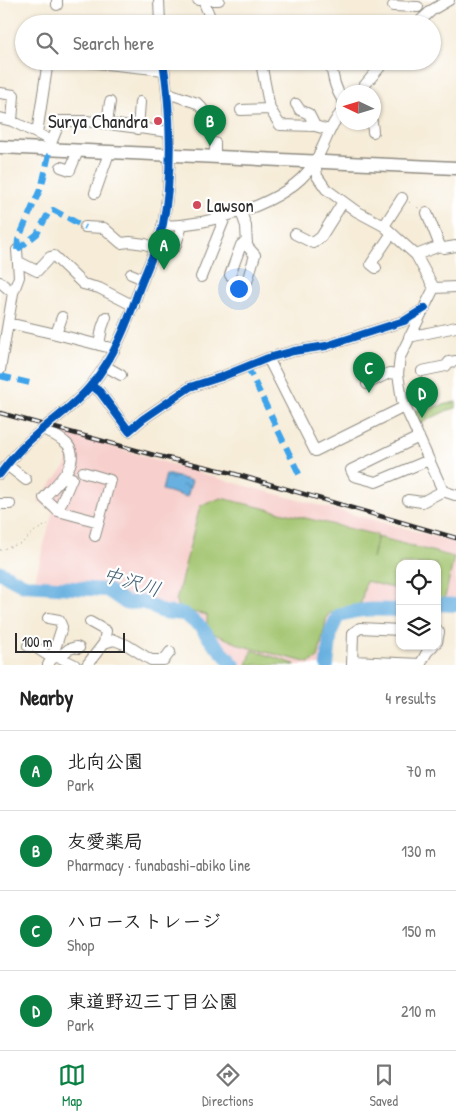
<!DOCTYPE html>
<html lang="en">
<head>
<meta charset="utf-8">
<style>
	body { margin:0; font-family:"Patrick Hand","Klee One",sans-serif; background:#f6f6f6; color:#222 }
	.controls { position:absolute; right:15px; bottom:15px; display:grid; overflow:hidden; border-radius:10px; box-shadow:0 1px 4px #0004 }
	.controls button { width:45px; height:45px; display:grid; place-items:center; padding:0; border:0; border-bottom:1px solid #e0e0e0; background:#fff; color:#222; font:25px sans-serif }
	.compass { position:absolute; left:336px; top:85px; width:45px; height:45px; border-radius:50%; background:#fff; box-shadow:0 1px 4px #0004; rotate:274deg }
	.scale { position:absolute; left:15px; bottom:12px; width:110px; box-sizing:border-box; padding-left:5px; border:2px solid #2b2b2b; border-top:0; font-size:14px; line-height:18px; white-space:nowrap; color:#2b2b2b; -webkit-text-stroke:4px #fff; paint-order:stroke }
	.you { position:absolute; left:238px; top:288px; width:18px; height:18px; margin:-12px; border:4px solid #fff; border-radius:50%; background:#1a73e8; box-shadow:0 0 0 8px #1a73e833 }
	.badge { display:grid; place-items:center; width:32px; height:32px; border-radius:50%; background:#0b8043; color:#fff; font-size:16px; font-weight:700 }
	.pin { position:absolute; translate:-50% -41px; filter:drop-shadow(0 1px 2px #0008) }
	.pin::after { content:''; position:absolute; top:26px; width:18px; height:15px; background:inherit; clip-path:polygon(0 0,100% 0,50% 100%) }
	.list { margin:0; padding:0; list-style:none }
	h2 { display:flex; justify-content:space-between; align-items:center; height:65px; margin:0; padding:0 20px; font-size:21px }
	h2 small { font-size:16px; font-weight:400; color:#767676 }
	.list li { display:grid; grid-template-columns:32px 1fr auto; gap:15px; align-items:center; box-sizing:border-box; height:80px; padding:0 20px; border-top:1px solid #e0e0e0 }
	.list b { display:block; font-size:19px; white-space:nowrap }
	.list p { margin:0; font-size:16px; white-space:nowrap; color:#767676 }
	.list em { font-size:16px; font-style:normal; color:#767676 }
	.icon { flex:none; width:28px; height:28px; fill:none; stroke:currentColor; stroke-width:2; stroke-linecap:round; stroke-linejoin:round }
	.map { position:relative; flex:none; width:456px; height:665px; overflow:hidden }
	.search { position:absolute; background:#fff; box-shadow:0 1px 4px #0004; left:15px; right:15px; top:15px; height:55px; display:flex; align-items:center; gap:12px; box-sizing:border-box; padding:0 18px; border-radius:28px; color:#767676; font-size:19px }
	.sheet { height:385px; background:#fff }
	nav { display:flex; justify-content:space-around; align-items:center; box-sizing:border-box; height:70px; border-top:1px solid #e0e0e0; background:#fff; font-size:14px; color:#767676 }
	nav a { display:grid; justify-items:center; gap:2px }
	nav .on { color:#0b8043 }
	.map>svg:first-child { display:block }
	.built { fill:#f7d0cd }
	.park { fill:url(#park-crowns); stroke:#67784d }
	.pitch { fill:#a3c56f; stroke:#67784d }
	.water { fill:url(#water-ripples); stroke:#4a6e86 }
	.lines { fill:none; stroke-linecap:round; stroke-linejoin:round }
	.river { stroke:#68b0e0; stroke-width:14 }
	.minor-casing { stroke:#908c82; stroke-width:12 }
	.major-casing { stroke:#908c82; stroke-width:15 }
	.path { stroke:#908c82; stroke-width:1; stroke-dasharray:1 4; stroke-linecap:butt }
	.minor { stroke:#fff; stroke-width:10 }
	.major { stroke:#fff; stroke-width:12 }
	.rail-casing { stroke:#2b2b2b; stroke-width:4.5 }
	.rail { stroke:#fff; stroke-width:2.5; stroke-dasharray:8; stroke-linecap:butt }
	.quiet { stroke:#3ea3eb; stroke-width:6; stroke-dasharray:12 6; stroke-linecap:butt }
	.cycleway-casing { stroke:#fff; stroke-width:11 }
	.cycleway { stroke:#0057b8; stroke-width:8 }
	.poi-dot { fill:#d1495b; stroke:#fff; stroke-width:2 }
	.labels { text-anchor:middle; dominant-baseline:central; stroke-width:4.5; stroke-linejoin:round; paint-order:stroke }
	.poi-label { font-size:19px; fill:#2b2b2b; stroke:#fff; text-anchor:end }
	.water-label { font-size:20px; font-style:italic; fill:#436073; stroke:#fff }
</style>
</head>
<body>
<div class="map">
<svg width="456" height="665" viewBox="0 0 456 665">
	<defs>
		<pattern id="park-crowns" width="20" height="18" patternUnits="userSpaceOnUse" patternTransform="scale(1.25)"><rect width="20" height="18" fill="#a3c56f"/><path d="M2 6a3 3 0 1 1 6 0M12 15a3 3 0 1 1 6 0" fill="none" stroke="#8ca960"/></pattern>
		<pattern id="water-ripples" width="26" height="14" patternUnits="userSpaceOnUse" patternTransform="scale(1.25)"><rect width="26" height="14" fill="#68b0e0"/><path d="M2 4q2-2 4 0t4 0M15 11q2-2 4 0t4 0" fill="none" stroke="#568fb6"/></pattern>
	</defs>
	<rect width="100%" height="100%" fill="#fff"/>
	<filter id="ink" filterUnits="userSpaceOnUse"><feTurbulence type="fractalNoise" baseFrequency=".02" numOctaves="2"/><feDisplacementMap in="SourceGraphic" scale="10" xChannelSelector="R" yChannelSelector="G"/><feConvolveMatrix kernelMatrix="1 2 1 2 8 2 1 2 1" color-interpolation-filters="sRGB"/></filter>
	<filter id="wash" filterUnits="userSpaceOnUse"><feTurbulence type="fractalNoise" baseFrequency=".0096" numOctaves="4" result="noise"/><feDisplacementMap in="SourceGraphic" scale="20" xChannelSelector="R" yChannelSelector="G"/><feGaussianBlur stdDeviation="1.12" result="paint"/><feColorMatrix in="noise" values="0 0 0 0 0 0 0 0 0 0 0 0 0 0 0 0 0 1.4 0 .05"/><feComposite in="paint" operator="in"/></filter>
	<g filter="url(#wash)">
		<rect width="100%" height="100%" fill="#f6ecd8"/>
		<path class="built" d="M51,428l173,52 232,62v62h-19v-40h-37v45l-36,-1 -15,2 -8,5 -8,23 -1,27h-93l-24,-25 -16,-21 -97,-32 -29,-4h-39l19,-72 -15,-11 29,-35 1,-12z"/>
		<path class="park" d="M456,402v6l-10,3 -29,14 -7,-13z"/>
		<path class="pitch" d="M221,498l156,37 -5,23 6,-21 76,20 -10,45 -7,-2v-36h-37v26l-34,-9 -5,22c-11,7 -24,3 -34,13l-9,42 -9,5 -66,-17 -30,-13 -6,-8v-10l-29,-6 -2,-8 24,-95z
			M252,650l43,14v1h-48z"/>
		<path class="water" d="M166,474l26,7 -5,16 -25,-7z"/>
		<g class="lines">
			<path class="river" d="M0,572l24,13 83,5 19,13 17,-1 20,10 21,2 17,13 8,11 25,27
				M437,604l19,1
				M327,665l4,-34 7,-15c20,-8 41,-7 62,-6"/>
		</g>
	</g>
	<g filter="url(#ink)">
		<g class="lines">
			<defs>
				<path id="minor" d="M159,0l1,24
					M198,0h21
					M206,1l-1,4 8,19
					M57,5v-5
					M393,6l25,1
					M417,24l15,-14 17,-10
					M331,61c1,15 4,29 13,41
					M87,62l77,8
					M262,68l8,41 10,16 35,1 14,4
					M359,92l26,-31
					M0,93l14,2 -2,26
					M168,93l29,10 5,5
					M296,104l4,6 9,4 6,12
					M241,110l29,-1
					M0,118l12,3 40,20
					M372,122l1,10
					M107,123l3,-21
					M138,129l2,-27
					M37,133l11,-72
					M50,150l2,-9 8,-20h26l83,11
					M215,157v-14
					M315,162l2,14 9,13 30,22 28,15 13,12 19,17 18,33 22,-1
					M61,167l9,3 8,-19
					M95,193l14,-40
					M241,212l5,14 1,20 8,9 -9,30
					M427,213l13,33
					M162,226c46,-1 122,-20 150,-60 13,-18 16,-40 32,-57
					M384,226l18,-28
					M85,227l19,1 17,15 9,-1 15,2 10,4
					M295,234l18,9 8,-6 22,-35
					M175,247l7,-21
					M416,255l24,-9 4,2 12,-2
					M19,262l18,9 13,-14 4,-1 29,28 16,4 35,18
					M376,268l-5,-4 21,-31
					M131,274l12,5
					M230,275l11,-30 6,-3
					M201,277l25,-62
					M0,282l13,11
					M434,288l-34,69 -2,17 4,26 41,91 12,4
					M8,323l48,11 59,15
					M56,334l6,-17
					M409,337l47,-10
					M99,345l3,-17 4,-11
					M268,358l47,93 89,-44
					M105,366l16,9
					M0,370l13,-77 6,-16 -2,-27
					M422,371l24,-5 3,-4 7,-1
					M367,384l22,-11 9,1
					M91,385l9,7 29,39 14,-12 47,-32 31,-10 47,-19 26,-7 32,-5 78,-25 21,-13
					M43,429c8,4 18,9 24,15 16,18 -12,41 -23,54l14,13 41,11
					M419,437l-68,33 3,6 22,6 53,-22
					M7,465l19,15
					M83,472l27,8 -15,56
					M0,474c11,-15 25,-30 39,-42 18,-15 38,-29 53,-48 22,-27 35,-60 46,-92 8,-22 20,-45 25,-68 10,-50 8,-113 0,-163
					M408,500l14,2 21,-11
					M0,504h10
					M58,511l14,-33
					M90,622l16,9 -2,12
					M437,632h2l-2,10
					M28,646l7,1 17,11 10,-31 -3,-7 -11,-2
					M59,657l10,-8 7,-2 3,1
					M352,661l69,3
					M48,665l4,-7 7,-1 16,8
					M87,665l17,-22 10,-3 13,5 24,15h13l6,-8
					M352,665l1,-32 7,-5 40,2
					M420,665l7,-13 6,-6"/>
				<path id="major" d="M0,147l456,21"/>
			</defs>
			<use href="#minor" class="minor-casing"/>
			<use href="#major" class="major-casing"/>
			<path class="path" d="M409,202l11,7
				M0,550l22,-7 13,-12 13,-7"/>
			<use href="#minor" class="minor"/>
			<use href="#major" class="major"/>
			<defs>
				<path id="rail" d="M0,413l154,42 74,17 228,66"/>
			</defs>
			<use href="#rail" class="rail-casing"/>
			<use href="#rail" class="rail"/>
			<path class="quiet" d="M17,250l1,-10 24,-55 8,-35
				M17,250l20,-16 12,-22 4,-2 32,17
				M247,366l54,112
				M0,376l34,8"/>
			<defs>
				<path id="cycleway" d="M91,385l9,7 29,39 14,-12 47,-32 31,-10 47,-19 26,-7 32,-5 78,-25 21,-13
					M0,474c11,-15 25,-30 39,-42 18,-15 38,-29 53,-48 22,-27 35,-60 46,-92 8,-22 20,-45 25,-68 10,-50 8,-113 0,-163"/>
			</defs>
			<use href="#cycleway" class="cycleway-casing"/>
			<use href="#cycleway" class="cycleway"/>
		</g>
	</g>
	<g class="poi-dot">
		<circle cx="158" cy="121" r="5"/>
		<circle cx="197" cy="205" r="5"/>
	</g>
	<g class="labels">
		<g class="poi-label">
			<text x="148" y="121">Surya Chandra</text>
			<text x="207" y="205" text-anchor="start">Lawson</text>
		</g>
		<g class="water-label">
			<text transform="translate(132 581) rotate(17)">中沢川</text>
		</g>
	</g>
</svg>
<div class="controls">
<button><svg class="icon" aria-label="locate" viewBox="0 0 24 24"><circle cx="12" cy="12" r="6"/><path d="M12 2v4M12 18v4M2 12h4M18 12h4"/></svg></button>
<button><svg class="icon" aria-label="layers" viewBox="0 0 24 24"><path d="M12 4l9 5-9 5-9-5zM3 14l9 5 9-5"/></svg></button>
</div>
<svg class="compass" viewBox="-18 -18 36 36"><path d="M0-13l5 13h-10z" fill="#e53935"/><path d="M0 13l5-13h-10z" fill="#767676"/></svg>
<div class="scale">100 m</div>
<div class="you"></div>
<div class="pin badge" style="left:164px;top:270px">A</div>
<div class="pin badge" style="left:210px;top:146px">B</div>
<div class="pin badge" style="left:369px;top:393px">C</div>
<div class="pin badge" style="left:422px;top:418px">D</div>
<div class="search"><svg class="icon" aria-label="search" viewBox="0 0 24 24"><circle cx="10" cy="10" r="6"/><path d="M15 15l6 6"/></svg>Search here</div>
</div>
<section class="sheet">
<h2>Nearby<small>4 results</small></h2>
<ul class="list">
<li><span class="badge">A</span><div><b>北向公園</b><p>Park</p></div><em>70 m</em></li>
<li><span class="badge">B</span><div><b>友愛薬局</b><p>Pharmacy · funabashi-abiko line</p></div><em>130 m</em></li>
<li><span class="badge">C</span><div><b>ハローストレージ</b><p>Shop</p></div><em>150 m</em></li>
<li><span class="badge">D</span><div><b>東道野辺三丁目公園</b><p>Park</p></div><em>210 m</em></li>
</ul>
</section>
<nav>
<a class="on"><svg class="icon" aria-label="map" viewBox="0 0 24 24"><path d="M3 6l6-2 6 2 6-2v14l-6 2-6-2-6 2zM9 4v14M15 6v14"/></svg>Map</a>
<a><svg class="icon" aria-label="directions" viewBox="0 0 24 24"><path d="M12 3l9 9-9 9-9-9zM9 14v-3h6M13 9l2 2-2 2"/></svg>Directions</a>
<a><svg class="icon" aria-label="saved" viewBox="0 0 24 24"><path d="M7 4h10v16l-5-4-5 4z"/></svg>Saved</a>
</nav>
</body>
</html>
